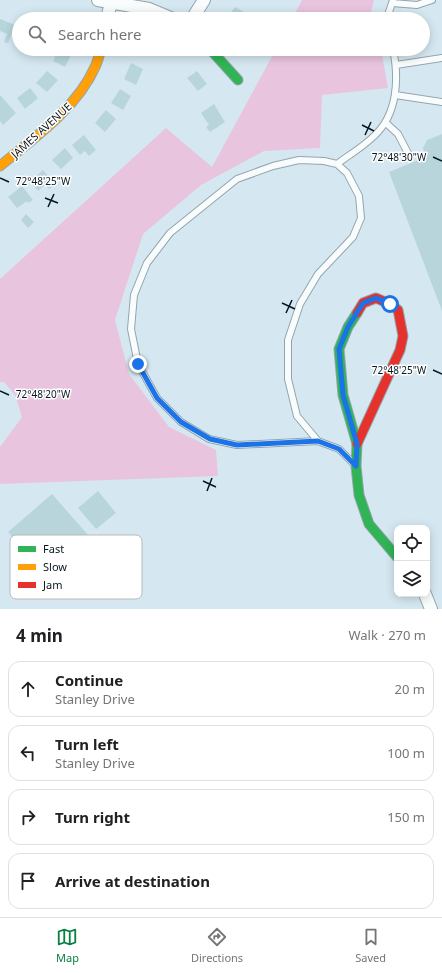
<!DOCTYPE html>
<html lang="en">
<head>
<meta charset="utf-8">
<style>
	body { margin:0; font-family:"Noto Sans",sans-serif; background:#f2f2f2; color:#202124 }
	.controls { position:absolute; right:12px; bottom:12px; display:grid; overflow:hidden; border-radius:8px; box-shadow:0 2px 10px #0003 }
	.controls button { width:36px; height:36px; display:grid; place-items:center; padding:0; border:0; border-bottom:1px solid #e0e0e0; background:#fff; color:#202124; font:20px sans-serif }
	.stop { position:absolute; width:12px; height:12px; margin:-9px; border:3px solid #1a73e8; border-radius:50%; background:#fff }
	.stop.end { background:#1a73e8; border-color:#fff; box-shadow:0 1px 4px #0008 }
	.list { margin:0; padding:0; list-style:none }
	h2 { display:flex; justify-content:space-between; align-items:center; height:52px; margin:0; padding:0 16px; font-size:17px }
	h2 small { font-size:13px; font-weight:400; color:#757577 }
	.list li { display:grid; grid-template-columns:26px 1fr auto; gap:12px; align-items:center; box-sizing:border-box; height:56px; margin:0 8px 8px; padding:0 8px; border:1px solid #e0e0e0; border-radius:12px }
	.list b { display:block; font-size:15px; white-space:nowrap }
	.list p { margin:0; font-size:13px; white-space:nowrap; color:#757577 }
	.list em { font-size:13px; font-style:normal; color:#757577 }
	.icon { flex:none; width:22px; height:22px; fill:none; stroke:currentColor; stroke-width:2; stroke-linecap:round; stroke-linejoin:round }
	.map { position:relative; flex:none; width:442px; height:609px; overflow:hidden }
	.search { position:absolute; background:#fff; box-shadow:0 2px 10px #0003; left:12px; right:12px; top:12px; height:44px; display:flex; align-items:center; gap:10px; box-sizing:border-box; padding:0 14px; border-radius:22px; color:#757577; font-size:15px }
	.sheet { height:308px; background:#fff }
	nav { display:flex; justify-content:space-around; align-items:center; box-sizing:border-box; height:56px; border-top:1px solid #e0e0e0; background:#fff; font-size:11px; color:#757577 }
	nav a { display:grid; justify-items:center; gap:2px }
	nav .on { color:#0b8043 }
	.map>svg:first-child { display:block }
	.green { fill:#e9c4de }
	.building { fill:#b8d5dc }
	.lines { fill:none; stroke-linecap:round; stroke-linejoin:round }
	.lane-casing { stroke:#94a4ac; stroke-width:8 }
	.street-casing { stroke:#94a4ac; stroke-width:14 }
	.fast-casing { stroke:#94a4ac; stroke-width:11 }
	.slow-casing { stroke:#94a4ac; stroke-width:11 }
	.jam-casing { stroke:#94a4ac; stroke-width:11 }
	.lane { stroke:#f9fcfd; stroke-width:6 }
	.street { stroke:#f9fcfd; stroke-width:12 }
	.fast { stroke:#30b455; stroke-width:9 }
	.slow { stroke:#ff9f0a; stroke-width:9 }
	.jam { stroke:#e5322d; stroke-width:9 }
	.route { stroke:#1a73e8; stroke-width:5 }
	.ticks { fill:none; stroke:#07171e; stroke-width:1.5 }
	.labels { text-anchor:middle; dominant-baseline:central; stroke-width:3; stroke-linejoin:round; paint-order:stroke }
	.street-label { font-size:11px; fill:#07171e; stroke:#fff }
	.key { fill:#fff; stroke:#b5b9bc; stroke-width:1 }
	.key-label { font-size:11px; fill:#07171e }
	.ticks-label { font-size:10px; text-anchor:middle; fill:#07171e; stroke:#fff; stroke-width:3; stroke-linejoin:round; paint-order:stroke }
</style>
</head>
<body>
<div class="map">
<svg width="442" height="609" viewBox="0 0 442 609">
	<rect width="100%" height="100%" fill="#d5e8f1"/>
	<path class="green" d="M302,0h72l-5,19h-77z
		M276,49h105l7,39 -66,7 -2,53 -56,3 -63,34 -58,49 -28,86 14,54 40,53 47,23 2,26 -218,8v-37l22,-30 -7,-22 -11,-13h-4v-103l166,-151 46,39z"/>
	<path class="building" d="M235,7l11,6 -3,6h-17z
		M0,19l15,6 -7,18 -4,-1 3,-8 -7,-3z
		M59,49h6l7,4 -7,14 -12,-6z
		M131,63l12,6 -7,16 -12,-6z
		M47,71l11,9 -11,12 -11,-9z
		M197,71l10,13 -9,7 -11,-13z
		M30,88l8,10 -13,11 -8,-11z
		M120,89l11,7 -8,14 -12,-7z
		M0,95l16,18 -13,12 -3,-4z
		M214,104l11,18 -15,10 -4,-5 3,-2 -8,-12z
		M106,110l10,9 -11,13 -10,-9z
		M442,134v177l-53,-139 37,-15 -3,-9 4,-8z
		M84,135l12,15 -7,6 -4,-5 -5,4 -8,-10z
		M65,148l8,10 -12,11 -9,-9z
		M43,170l8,10 -2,1 4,5 -4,3 -4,-4 -7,6 -8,-9z
		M22,186l11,14 -5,3 -1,-2 -10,7 -9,-11z
		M26,214l8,8 -6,6 -7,-8z
		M98,491l18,22 -20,16 -18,-21z
		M52,494l51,58 -44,38 -19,-22 -2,2 9,10 -5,4 -9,-10 -3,3 -9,-11 1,-1 -13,-15 7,-5 12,14 2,-2 -22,-25z"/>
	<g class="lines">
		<defs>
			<path id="lane" d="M392,3l25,2 15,-5
				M389,19l-1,-4 5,-15
				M396,65l46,-7
				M395,95l47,7
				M386,123l12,11 12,23
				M337,164c12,-9 26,-17 37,-28 24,-22 25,-58 19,-87
				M318,441l-21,-25 -9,-37v-39l12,-36 18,-30 35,-37 8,-19 -2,-22 -12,-23 -10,-9 -13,-3 -25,-1 -26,6 -36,13 -67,54 -23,30 -13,32 -3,34 7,35 19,34 24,24 28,17 28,6 81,-4 21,8 14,14"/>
			<path id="street" d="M98,0l51,9 24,10
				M107,19l4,-17
				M192,19l12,-19
				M425,594l6,15"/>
			<path id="fast" d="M210,49l28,31
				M357,313l-9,14 -9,22 4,46 14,49 -1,22 3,29 10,29 28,33"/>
			<path id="slow" d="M0,166c34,-28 77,-58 95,-99 3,-6 4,-12 6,-18"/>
			<path id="jam" d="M357,313l6,-10 13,-5 14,6 8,6 5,26 -3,14 -43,94"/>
		</defs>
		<use href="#lane" class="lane-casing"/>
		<use href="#street" class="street-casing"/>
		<use href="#fast" class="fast-casing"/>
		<use href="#slow" class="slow-casing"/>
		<use href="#jam" class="jam-casing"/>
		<use href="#lane" class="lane"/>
		<use href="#street" class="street"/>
		<use href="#fast" class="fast"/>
		<use href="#slow" class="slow"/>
		<use href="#jam" class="jam"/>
	</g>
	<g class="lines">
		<path class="route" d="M138,364l19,34 24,24 29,17 27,6 81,-4 21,8 17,17 1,-22 -14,-49 -4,-46 9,-22 15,-24 13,-5 14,6"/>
	</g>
	<path class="ticks" d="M362,125l12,6M365,135l6,-13M433,157l9,4M0,178l9,4M45,198l13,5M48,207l6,-13M282,303l13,6M286,313l6,-13M433,370l9,4M0,391l9,4M203,481l13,6M207,491l5,-13"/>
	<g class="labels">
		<g class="street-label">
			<text transform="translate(41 130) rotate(-42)">JAMES AVENUE</text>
		</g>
	</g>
	<rect x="10" y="535" width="132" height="64" rx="6" class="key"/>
	<rect x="18" y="546" width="18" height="6" fill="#30b455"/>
	<rect x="18" y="564" width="18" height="6" fill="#ff9f0a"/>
	<rect x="18" y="582" width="18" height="6" fill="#e5322d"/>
	<g class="key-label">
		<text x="43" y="553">Fast</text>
		<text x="43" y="571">Slow</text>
		<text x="43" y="589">Jam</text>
	</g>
	<g class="ticks-label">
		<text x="399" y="161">72°48'30"W</text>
		<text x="43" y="185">72°48'25"W</text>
		<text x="399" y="374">72°48'25"W</text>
		<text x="43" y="398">72°48'20"W</text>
	</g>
</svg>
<div class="controls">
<button><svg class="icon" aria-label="locate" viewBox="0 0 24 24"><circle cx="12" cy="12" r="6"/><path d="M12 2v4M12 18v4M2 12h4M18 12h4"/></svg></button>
<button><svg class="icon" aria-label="layers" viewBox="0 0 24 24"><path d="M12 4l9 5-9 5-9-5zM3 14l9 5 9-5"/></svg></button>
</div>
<div class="stop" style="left:390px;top:304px"></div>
<div class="stop end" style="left:138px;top:364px"></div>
<div class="search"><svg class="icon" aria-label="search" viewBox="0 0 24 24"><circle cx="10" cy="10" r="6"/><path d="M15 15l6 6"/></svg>Search here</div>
</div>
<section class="sheet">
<h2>4 min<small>Walk · 270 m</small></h2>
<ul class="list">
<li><svg class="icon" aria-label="ahead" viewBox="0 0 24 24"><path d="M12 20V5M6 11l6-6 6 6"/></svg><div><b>Continue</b><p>Stanley Drive</p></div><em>20 m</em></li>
<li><svg class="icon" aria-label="left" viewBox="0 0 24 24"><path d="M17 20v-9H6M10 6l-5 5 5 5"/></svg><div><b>Turn left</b><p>Stanley Drive</p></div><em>100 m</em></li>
<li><svg class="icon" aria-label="right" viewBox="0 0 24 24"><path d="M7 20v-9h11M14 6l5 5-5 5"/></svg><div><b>Turn right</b></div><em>150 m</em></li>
<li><svg class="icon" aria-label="arrive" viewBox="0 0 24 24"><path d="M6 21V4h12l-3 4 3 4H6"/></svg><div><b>Arrive at destination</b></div></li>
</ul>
</section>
<nav>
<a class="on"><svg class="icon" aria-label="map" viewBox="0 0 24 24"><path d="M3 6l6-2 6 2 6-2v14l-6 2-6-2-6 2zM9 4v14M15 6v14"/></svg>Map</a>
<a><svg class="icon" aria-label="directions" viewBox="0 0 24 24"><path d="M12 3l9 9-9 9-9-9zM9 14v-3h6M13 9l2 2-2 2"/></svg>Directions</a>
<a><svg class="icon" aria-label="saved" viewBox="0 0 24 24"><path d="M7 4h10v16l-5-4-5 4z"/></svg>Saved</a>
</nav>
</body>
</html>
